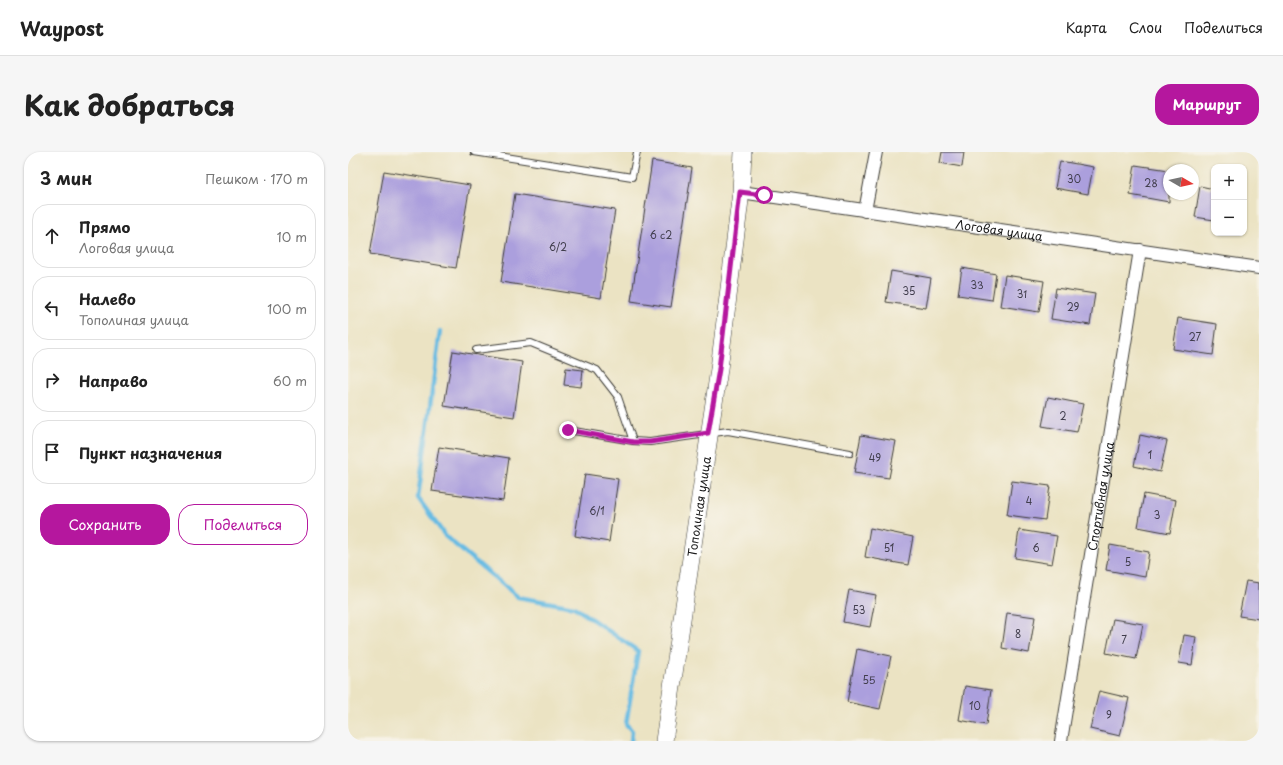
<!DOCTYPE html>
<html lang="ru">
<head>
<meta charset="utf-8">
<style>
	body { margin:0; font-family:"Playpen Sans",sans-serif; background:#f6f6f6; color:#222 }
	.controls { position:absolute; right:12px; top:12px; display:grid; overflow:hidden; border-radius:8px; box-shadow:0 1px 3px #0004 }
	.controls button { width:36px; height:36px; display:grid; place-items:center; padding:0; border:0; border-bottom:1px solid #e0e0e0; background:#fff; color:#222; font:20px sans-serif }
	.compass { position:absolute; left:815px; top:12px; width:36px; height:36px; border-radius:50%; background:#fff; box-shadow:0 1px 3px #0004; rotate:99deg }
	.stop { position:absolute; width:12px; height:12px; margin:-9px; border:3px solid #b5179e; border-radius:50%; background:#fff }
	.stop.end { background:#b5179e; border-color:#fff; box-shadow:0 1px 4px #0008 }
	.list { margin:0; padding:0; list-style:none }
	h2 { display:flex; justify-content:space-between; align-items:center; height:52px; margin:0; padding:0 16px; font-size:17px }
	h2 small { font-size:13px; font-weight:400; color:#767676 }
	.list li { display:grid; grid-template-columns:26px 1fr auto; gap:12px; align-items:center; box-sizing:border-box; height:64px; margin:0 8px 8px; padding:0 8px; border:1px solid #e0e0e0; border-radius:16px }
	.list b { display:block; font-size:15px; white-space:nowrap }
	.list p { margin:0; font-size:13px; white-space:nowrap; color:#767676 }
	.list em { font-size:13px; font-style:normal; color:#767676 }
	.actions { display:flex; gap:8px; padding:12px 16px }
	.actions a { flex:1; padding:9px 0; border:1px solid #b5179e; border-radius:16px; text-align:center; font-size:14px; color:#b5179e }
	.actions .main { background:#b5179e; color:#fff }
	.icon { flex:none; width:22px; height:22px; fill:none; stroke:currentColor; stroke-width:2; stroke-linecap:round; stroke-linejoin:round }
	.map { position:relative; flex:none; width:911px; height:589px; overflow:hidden; border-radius:16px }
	header { display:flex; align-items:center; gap:24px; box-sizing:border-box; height:56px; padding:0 20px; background:#fff; border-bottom:1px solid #e0e0e0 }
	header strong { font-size:19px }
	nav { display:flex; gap:22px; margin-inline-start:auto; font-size:14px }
	.intro { display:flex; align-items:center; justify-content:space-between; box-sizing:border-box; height:96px; padding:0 24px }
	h1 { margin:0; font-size:28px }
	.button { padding:10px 18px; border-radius:16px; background:#b5179e; color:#fff; font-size:14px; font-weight:700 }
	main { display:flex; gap:24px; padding:0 24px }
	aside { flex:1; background:#fff; border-radius:16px; box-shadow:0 1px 3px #0004 }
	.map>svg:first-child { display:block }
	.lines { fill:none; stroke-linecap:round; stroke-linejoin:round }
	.stream { stroke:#67bce3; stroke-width:4.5 }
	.building { fill:#ab9fdd }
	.lane-casing { stroke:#3b3a35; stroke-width:8 }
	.street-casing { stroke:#3b3a35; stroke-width:14 }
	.secondary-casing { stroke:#3b3a35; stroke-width:18 }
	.lane { stroke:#fff; stroke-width:6 }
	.street { stroke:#fff; stroke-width:12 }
	.secondary { stroke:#fff; stroke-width:17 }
	.route { stroke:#b5179e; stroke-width:5 }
	.labels { text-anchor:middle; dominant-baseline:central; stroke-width:3; stroke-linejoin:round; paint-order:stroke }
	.number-label { font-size:10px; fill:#403d4c }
	.street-label { font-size:12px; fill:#1c1c1c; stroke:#f7f3e8 }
</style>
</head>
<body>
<header>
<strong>Waypost</strong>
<nav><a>Карта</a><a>Слои</a><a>Поделиться</a></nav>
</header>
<div class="intro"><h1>Как добраться</h1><a class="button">Маршрут</a></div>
<main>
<aside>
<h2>3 мин<small>Пешком · 170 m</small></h2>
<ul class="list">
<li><svg class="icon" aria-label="ahead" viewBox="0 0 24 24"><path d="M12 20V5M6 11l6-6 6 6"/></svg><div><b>Прямо</b><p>Логовая улица</p></div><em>10 m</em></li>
<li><svg class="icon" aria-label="left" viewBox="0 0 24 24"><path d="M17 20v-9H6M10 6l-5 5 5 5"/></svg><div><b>Налево</b><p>Тополиная улица</p></div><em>100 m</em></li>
<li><svg class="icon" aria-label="right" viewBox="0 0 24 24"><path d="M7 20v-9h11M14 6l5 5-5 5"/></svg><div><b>Направо</b></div><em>60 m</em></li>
<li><svg class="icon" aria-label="arrive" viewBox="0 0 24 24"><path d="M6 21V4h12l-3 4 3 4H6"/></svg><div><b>Пункт назначения</b></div></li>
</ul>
<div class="actions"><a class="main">Сохранить</a><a>Поделиться</a></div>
</aside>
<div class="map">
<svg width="911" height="589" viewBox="0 0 911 589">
	<rect width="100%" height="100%" fill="#f7f3e8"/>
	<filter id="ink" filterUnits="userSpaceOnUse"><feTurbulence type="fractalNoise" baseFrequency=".025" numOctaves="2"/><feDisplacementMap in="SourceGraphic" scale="8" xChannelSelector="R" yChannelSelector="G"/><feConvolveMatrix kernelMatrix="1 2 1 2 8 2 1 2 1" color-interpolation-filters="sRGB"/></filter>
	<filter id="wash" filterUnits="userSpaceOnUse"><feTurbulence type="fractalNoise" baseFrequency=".012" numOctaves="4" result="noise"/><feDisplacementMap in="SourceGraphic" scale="16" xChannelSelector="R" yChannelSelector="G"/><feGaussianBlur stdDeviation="0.9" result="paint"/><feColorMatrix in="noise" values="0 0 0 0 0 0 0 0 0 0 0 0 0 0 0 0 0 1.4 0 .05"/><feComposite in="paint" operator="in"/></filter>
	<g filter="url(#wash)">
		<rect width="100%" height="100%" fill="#ebe3c3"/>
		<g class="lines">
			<path class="stream" d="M92,179l-22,167 28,39 72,60 56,10 64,44 -12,73 6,7 -1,10"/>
		</g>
		<g id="blocks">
			<path class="building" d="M594,0h22l-2,15 -22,-4z
				M304,9l40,7 -21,139 -40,-6z
				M712,9l33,6 -5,27 -33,-6z
				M787,13l34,5v32l-39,-7z
				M36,19l86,14 -14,83 -86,-14z
				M852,34l14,3v31l-19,-3z
				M167,42l100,16 -14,88 -100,-16z
				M614,116l34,6 -4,26 -34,-5z
				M543,119l40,7 -5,30 -40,-6z
				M657,123l39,6 -5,31 -39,-6z
				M708,136l39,6 -5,31 -39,-6z
				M830,166l39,6 -4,31 -40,-6z
				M105,199l69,11 -8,55 -70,-11z
				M218,216l17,2 -2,17 -17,-2z
				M700,245l35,7 -6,28 -35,-6z
				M513,283l35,6 -7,37 -35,-5z
				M792,283l27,6 -7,31 -26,-6z
				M91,295l70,11 -6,43 -71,-10z
				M237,322l33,5 -9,63 -34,-6z
				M664,329l38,5 -5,34 -38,-5z
				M796,342l32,6 -6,33 -32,-6z
				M522,376l43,9 -5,28 -43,-8z
				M671,378l38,6 -5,28 -37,-6z
				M762,393l39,7 -4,25 -39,-7z
				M898,429l13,2v36l-20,-3z
				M501,438l27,5 -6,32 -27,-5z
				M659,461l28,4 -6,36 -27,-5z
				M765,467l30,5 -7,35 -30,-6z
				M836,483l12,2 -4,28 -13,-2z
				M509,497l34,7 -11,53 -33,-7z
				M617,534l26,4 -5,35 -27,-5z
				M751,539l30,7 -9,38 -30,-7z"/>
		</g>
	</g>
	<g filter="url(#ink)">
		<use href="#blocks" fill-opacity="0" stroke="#3b3a35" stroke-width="1"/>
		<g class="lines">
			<defs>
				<path id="lane" d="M126,0l158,25 5,-25
					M128,198l55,-7 66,27 21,27 15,44
					M220,278l65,11 17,1 78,-11 122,22"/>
				<g id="street">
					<path id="s1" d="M393,40l518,76"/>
					<path d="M517,59l11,-59"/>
					<path id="s2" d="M713,589l79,-491"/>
				</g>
				<g id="secondary">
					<path id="s3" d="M316,589l55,-372 22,-177 2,-40"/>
				</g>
			</defs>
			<use href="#lane" class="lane-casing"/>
			<use href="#street" class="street-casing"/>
			<use href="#secondary" class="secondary-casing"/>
			<use href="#lane" class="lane"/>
			<use href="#street" class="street"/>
			<use href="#secondary" class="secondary"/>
		</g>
	</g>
	<g class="lines" filter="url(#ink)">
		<path class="route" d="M220,278l65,12h17l58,-9 11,-64 21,-177 24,3"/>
	</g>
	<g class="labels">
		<g class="number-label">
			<text x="726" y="26">30</text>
			<text x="803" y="30">28</text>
			<text x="313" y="82">6 с2</text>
			<text x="210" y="94">6/2</text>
			<text x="629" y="132">33</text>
			<text x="561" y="138">35</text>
			<text x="674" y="141">31</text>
			<text x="725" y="154">29</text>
			<text x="847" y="184">27</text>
			<text x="715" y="263">2</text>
			<text x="802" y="302">1</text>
			<text x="527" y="305">49</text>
			<text x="681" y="348">4</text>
			<text x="249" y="358">6/1</text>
			<text x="809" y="362">3</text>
			<text x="541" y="395">51</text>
			<text x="688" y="395">6</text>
			<text x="780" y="409">5</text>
			<text x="511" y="457">53</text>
			<text x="670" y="481">8</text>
			<text x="776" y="487">7</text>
			<text x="521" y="527">55</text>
			<text x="627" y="553">10</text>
			<text x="761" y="562">9</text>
		</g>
		<g class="street-label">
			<text stroke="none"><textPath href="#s1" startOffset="261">Логовая улица</textPath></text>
			<text stroke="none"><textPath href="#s2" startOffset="248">Спортивная улица</textPath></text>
			<text stroke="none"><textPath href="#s3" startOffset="237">Тополиная улица</textPath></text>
		</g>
	</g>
</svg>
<div class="controls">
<button>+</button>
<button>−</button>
</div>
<svg class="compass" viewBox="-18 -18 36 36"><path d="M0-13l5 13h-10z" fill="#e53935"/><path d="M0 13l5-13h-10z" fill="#767676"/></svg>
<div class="stop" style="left:416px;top:43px"></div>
<div class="stop end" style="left:220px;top:278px"></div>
</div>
</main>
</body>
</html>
